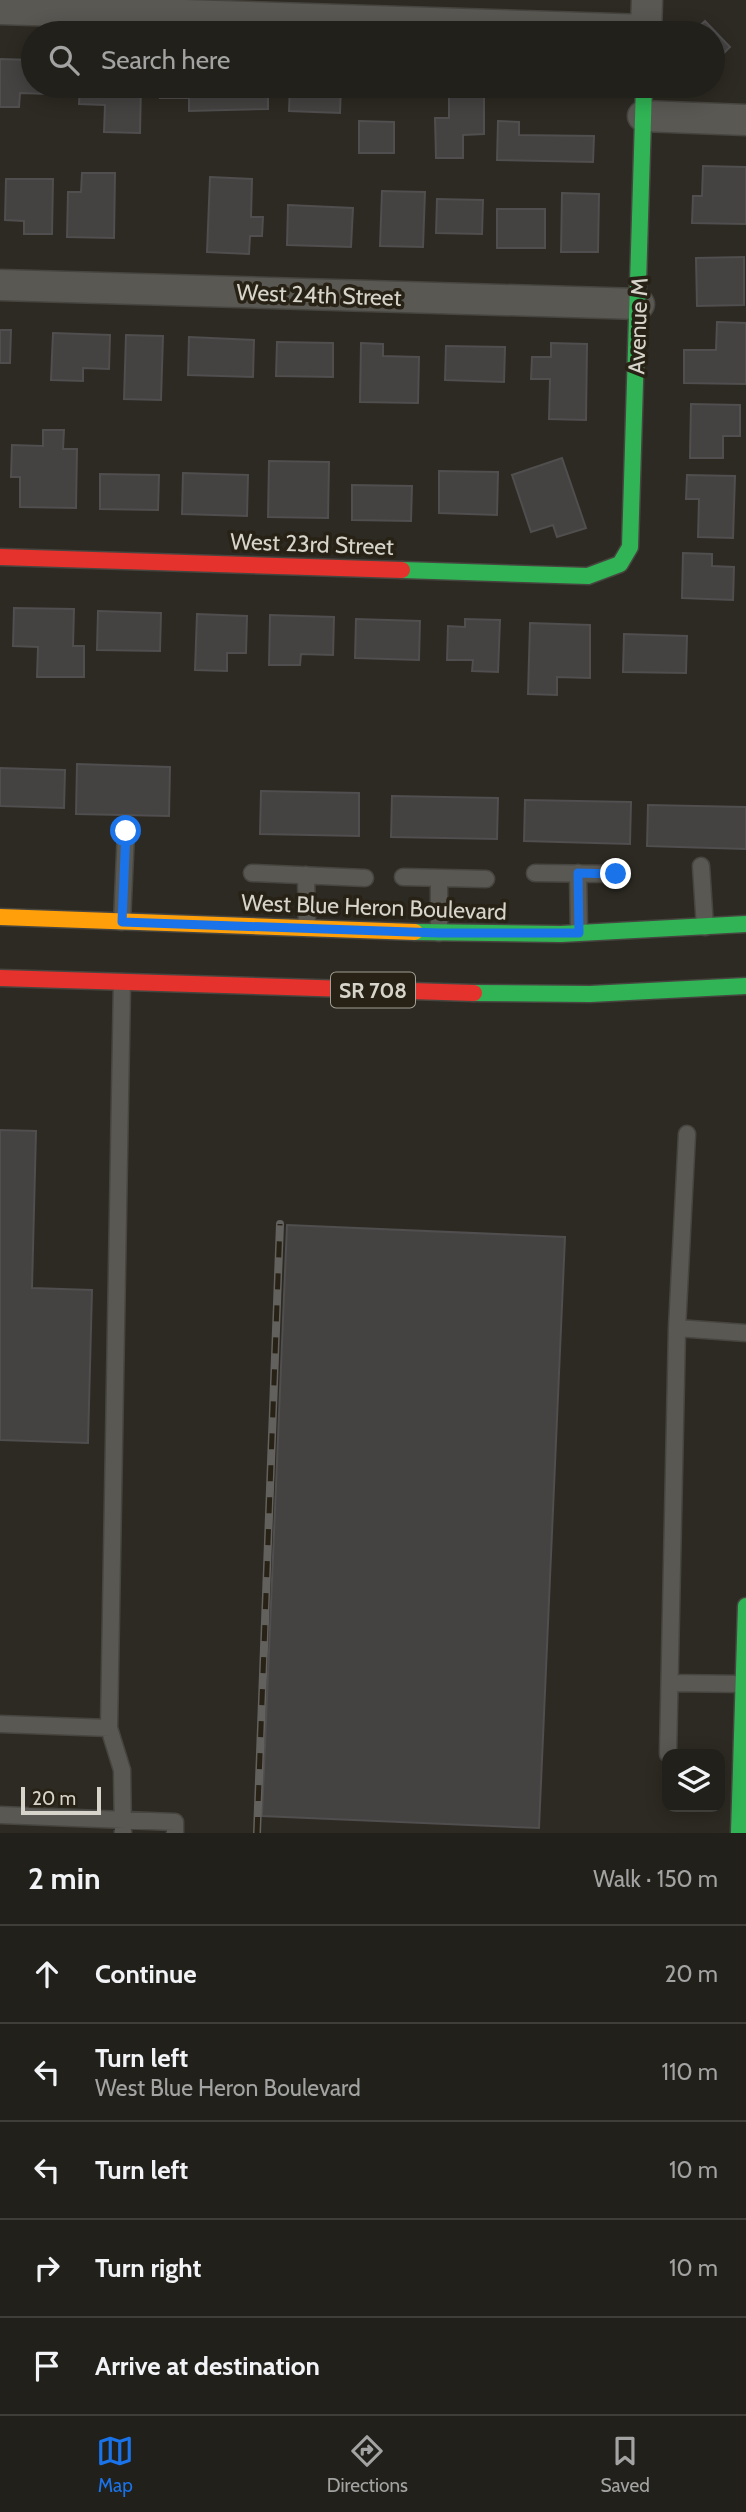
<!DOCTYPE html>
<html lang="en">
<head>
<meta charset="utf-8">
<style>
	body { margin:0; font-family:Cabin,sans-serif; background:#2e2d27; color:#f1f3f6 }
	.controls { position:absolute; right:21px; bottom:21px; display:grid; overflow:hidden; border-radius:14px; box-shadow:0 4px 18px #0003 }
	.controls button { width:63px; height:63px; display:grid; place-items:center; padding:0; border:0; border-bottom:2px solid #3f3e39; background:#22201a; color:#f1f3f6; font:35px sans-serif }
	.scale { position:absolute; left:21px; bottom:18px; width:80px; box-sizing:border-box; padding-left:7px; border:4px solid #d7d4cb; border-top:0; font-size:19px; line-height:24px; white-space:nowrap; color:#d7d4cb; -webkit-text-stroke:5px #272215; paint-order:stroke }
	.stop { position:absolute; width:21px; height:21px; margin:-16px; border:5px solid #1a73e8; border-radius:50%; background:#fff }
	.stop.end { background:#1a73e8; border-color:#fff; box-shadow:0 2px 7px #0008 }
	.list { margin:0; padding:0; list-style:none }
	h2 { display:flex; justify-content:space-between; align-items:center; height:91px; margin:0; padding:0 28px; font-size:30px }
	h2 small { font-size:23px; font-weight:400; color:#a2a3a2 }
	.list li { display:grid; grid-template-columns:46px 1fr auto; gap:21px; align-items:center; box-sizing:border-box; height:98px; padding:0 28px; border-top:2px solid #3f3e39 }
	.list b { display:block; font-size:26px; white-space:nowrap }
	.list p { margin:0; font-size:23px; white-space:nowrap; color:#a2a3a2 }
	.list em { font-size:23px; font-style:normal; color:#a2a3a2 }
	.icon { flex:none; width:38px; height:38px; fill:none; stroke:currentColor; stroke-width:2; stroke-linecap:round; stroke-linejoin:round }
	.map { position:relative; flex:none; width:746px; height:1833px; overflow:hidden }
	.search { position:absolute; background:#22201a; box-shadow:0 4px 18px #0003; left:21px; right:21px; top:21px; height:77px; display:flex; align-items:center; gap:18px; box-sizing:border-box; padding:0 24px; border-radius:38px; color:#a2a3a2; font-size:26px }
	.sheet { height:581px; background:#22201a }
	nav { display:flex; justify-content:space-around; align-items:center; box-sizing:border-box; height:98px; border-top:2px solid #3f3e39; background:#22201a; font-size:19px; color:#a2a3a2 }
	nav a { display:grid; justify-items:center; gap:4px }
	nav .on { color:#1a73e8 }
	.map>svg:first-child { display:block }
	.building { fill:#454342; stroke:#504e4e; stroke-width:2 }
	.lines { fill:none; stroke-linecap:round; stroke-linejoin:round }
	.lane-casing { stroke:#47453f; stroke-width:19 }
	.street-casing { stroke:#47453f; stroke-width:33 }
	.fast-casing { stroke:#47453f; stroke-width:19 }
	.slow-casing { stroke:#47453f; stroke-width:19 }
	.jam-casing { stroke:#47453f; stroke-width:19 }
	.lane { stroke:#5a5853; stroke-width:16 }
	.street { stroke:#5a5853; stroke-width:30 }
	.fast { stroke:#30b455; stroke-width:16 }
	.slow { stroke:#ff9f0a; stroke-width:16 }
	.jam { stroke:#e5322d; stroke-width:16 }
	.rail-casing { stroke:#63615d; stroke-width:8 }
	.rail { stroke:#272215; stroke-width:5; stroke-dasharray:16; stroke-linecap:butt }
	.route { stroke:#1a73e8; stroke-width:9 }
	.labels { text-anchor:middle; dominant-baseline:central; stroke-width:7; stroke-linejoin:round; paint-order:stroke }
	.shield { fill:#272215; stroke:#a29f94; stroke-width:2 }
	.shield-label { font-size:21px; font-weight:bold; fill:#d7d4cb }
	.street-label { font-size:23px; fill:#d7d4cb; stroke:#272215 }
</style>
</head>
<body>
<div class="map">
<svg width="746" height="1833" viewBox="0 0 746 1833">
	<rect width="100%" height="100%" fill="#2d2a23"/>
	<path class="building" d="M705,21l25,26 -16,16 -1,-30h-21z
		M0,59l33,1v26h15v8l-28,-1 -1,14h-19z
		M80,86h61l-1,47 -36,-1 1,-27 -26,-1z
		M161,86h26v12h-27z
		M189,86h79v23l-79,2z
		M290,86h51l-1,27 -51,-2z
		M449,86h35v48l-21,1v23h-27l-1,-40h14z
		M359,121l35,1v31h-35z
		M498,121l21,1v13l75,1 -1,26 -96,-2z
		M703,166l43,1v57l-54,-1 1,-27h9z
		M82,173h33l-1,65 -47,-1 1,-45h13z
		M210,177l42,2 -1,38h12l-1,19h-12l-1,18 -42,-2z
		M6,179h47l-1,55h-28v-13l-19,-1z
		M382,191l43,1 -2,55 -43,-1z
		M562,193l37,1 -1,58h-37z
		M437,199l46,1 -1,34 -46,-1z
		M288,205l65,3 -2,39 -64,-2z
		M497,209h48v39h-48z
		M744,257v48l-47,1 -1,-48z
		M717,322l29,1v61l-62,-1v-33h32z
		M0,330h11l-1,33h-10z
		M53,333l57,2 -1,34 -26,-1v13l-32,-1z
		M126,335l37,1 -2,64 -37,-1z
		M189,337l65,3 -1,37 -65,-2z
		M277,342l56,1v34l-57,-1z
		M361,343l22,1v12l36,1 -1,46 -58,-1z
		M551,343l36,1 -1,76 -37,-1 1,-40h-19l1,-22h19z
		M446,346l59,1 -1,35 -59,-2z
		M691,404l49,1v31h-17v22h-33z
		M43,430h21l-1,19h14l-1,59 -56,-1v-30h-9l1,-32 31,1z
		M562,458l24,70 -29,9 -4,-12 -22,7 -19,-57z
		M269,461l60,1 -1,56 -60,-1z
		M439,471l59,1 -1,43 -58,-2z
		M183,473l65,2 -1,41 -65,-2z
		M100,474l59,1 -1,35 -58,-1z
		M687,475l48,1 -2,62 -35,-1 1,-38h-13z
		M352,485l60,1 -1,35 -59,-1z
		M683,553l29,1v12l22,1 -1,33 -51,-2z
		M14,608l60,1 -1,37h11v31h-47l1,-30 -25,-1z
		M98,611l63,2 -1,38 -63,-1z
		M197,614l50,2 -1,37h-19v18l-32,-1z
		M270,615l64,2 -1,38 -32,-1 -1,11h-31z
		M356,619l64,2 -1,39 -64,-2z
		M465,619l35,1 -2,52 -26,-1 1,-11h-26l1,-34 17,1z
		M530,623l60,2v53l-33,-1v18l-29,-1z
		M624,634l63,2 -1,37 -63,-1z
		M77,764l93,3 -1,49 -93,-2z
		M0,768l65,2 -1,38 -64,-2z
		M261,791l98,2v43l-99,-2z
		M392,796l106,2 -1,41 -106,-2z
		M525,800l106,2 -1,42 -106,-3z
		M648,805l98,2v42l-99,-3z
		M0,1130l36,1 -4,157 60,2 -4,153 -88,-3z
		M287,1225l278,12 -26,591 -277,-12z"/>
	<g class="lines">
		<defs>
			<path id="lane" d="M701,866l4,61
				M252,873l113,5
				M535,873l81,1
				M578,873l1,60
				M306,875l1,53
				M403,877l83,2
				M439,878v55
				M122,922l4,-91
				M122,982l-13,746 13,42 1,63
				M687,1134l-10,194 69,5
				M670,1683l74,1
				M0,1724l109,4
				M668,1754l9,-426
				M0,1815l175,7v11"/>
			<path id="street" d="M0,9l646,21
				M646,33l1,-33
				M643,116l103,4
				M0,285l639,19"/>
			<path id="fast" d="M402,570l186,6 32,-12 10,-17 14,-461
				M415,932l146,2 185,-10
				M474,993l116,1 156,-8
				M739,1833l7,-227"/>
			<path id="slow" d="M0,917l415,15"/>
			<path id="jam" d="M0,557l402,13
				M0,978l474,15"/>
		</defs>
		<use href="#lane" class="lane-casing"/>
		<use href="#street" class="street-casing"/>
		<use href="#fast" class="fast-casing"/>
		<use href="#slow" class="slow-casing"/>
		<use href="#jam" class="jam-casing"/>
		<use href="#lane" class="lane"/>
		<use href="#street" class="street"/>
		<use href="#fast" class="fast"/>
		<use href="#slow" class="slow"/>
		<use href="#jam" class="jam"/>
		<defs>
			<path id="rail" d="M257,1833l23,-609"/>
		</defs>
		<use href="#rail" class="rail-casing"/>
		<use href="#rail" class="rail"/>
	</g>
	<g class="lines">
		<path class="route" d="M126,831l-4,91 317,11h140l-1,-60 38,1"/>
	</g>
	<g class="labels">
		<rect class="shield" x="331" y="972.5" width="84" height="35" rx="5"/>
		<g class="shield-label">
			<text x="373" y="990">SR 708</text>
		</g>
		<g class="street-label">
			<text transform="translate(319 295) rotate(2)">West 24th Street</text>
			<text transform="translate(638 326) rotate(-88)">Avenue M</text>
			<text transform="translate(312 544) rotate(2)">West 23rd Street</text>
			<text transform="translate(374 907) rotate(2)">West Blue Heron Boulevard</text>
		</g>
	</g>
</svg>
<div class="controls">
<button><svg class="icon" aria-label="layers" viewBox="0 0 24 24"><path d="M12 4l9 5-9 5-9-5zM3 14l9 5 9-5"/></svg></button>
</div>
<div class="scale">20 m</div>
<div class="stop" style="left:126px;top:831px"></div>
<div class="stop end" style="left:616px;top:874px"></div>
<div class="search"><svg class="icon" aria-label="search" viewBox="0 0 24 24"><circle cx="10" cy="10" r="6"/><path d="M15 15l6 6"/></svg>Search here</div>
</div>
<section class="sheet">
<h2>2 min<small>Walk · 150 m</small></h2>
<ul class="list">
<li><svg class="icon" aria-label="ahead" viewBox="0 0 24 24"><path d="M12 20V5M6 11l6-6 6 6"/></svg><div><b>Continue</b></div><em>20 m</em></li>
<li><svg class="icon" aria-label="left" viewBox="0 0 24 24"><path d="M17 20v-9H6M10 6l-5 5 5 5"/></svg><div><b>Turn left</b><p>West Blue Heron Boulevard</p></div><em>110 m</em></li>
<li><svg class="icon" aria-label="left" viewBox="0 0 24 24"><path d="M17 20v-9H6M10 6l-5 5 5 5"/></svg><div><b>Turn left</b></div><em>10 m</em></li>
<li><svg class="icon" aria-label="right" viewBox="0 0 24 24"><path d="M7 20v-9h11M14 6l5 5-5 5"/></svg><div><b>Turn right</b></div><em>10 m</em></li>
<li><svg class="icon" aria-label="arrive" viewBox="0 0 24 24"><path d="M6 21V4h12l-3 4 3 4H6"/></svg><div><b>Arrive at destination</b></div></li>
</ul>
</section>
<nav>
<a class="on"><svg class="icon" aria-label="map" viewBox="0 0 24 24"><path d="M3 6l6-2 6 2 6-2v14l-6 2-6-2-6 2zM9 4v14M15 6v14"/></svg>Map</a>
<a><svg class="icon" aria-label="directions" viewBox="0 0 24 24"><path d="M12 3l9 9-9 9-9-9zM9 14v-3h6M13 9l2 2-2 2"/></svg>Directions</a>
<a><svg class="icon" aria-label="saved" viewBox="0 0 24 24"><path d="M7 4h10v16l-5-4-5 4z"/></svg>Saved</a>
</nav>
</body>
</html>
